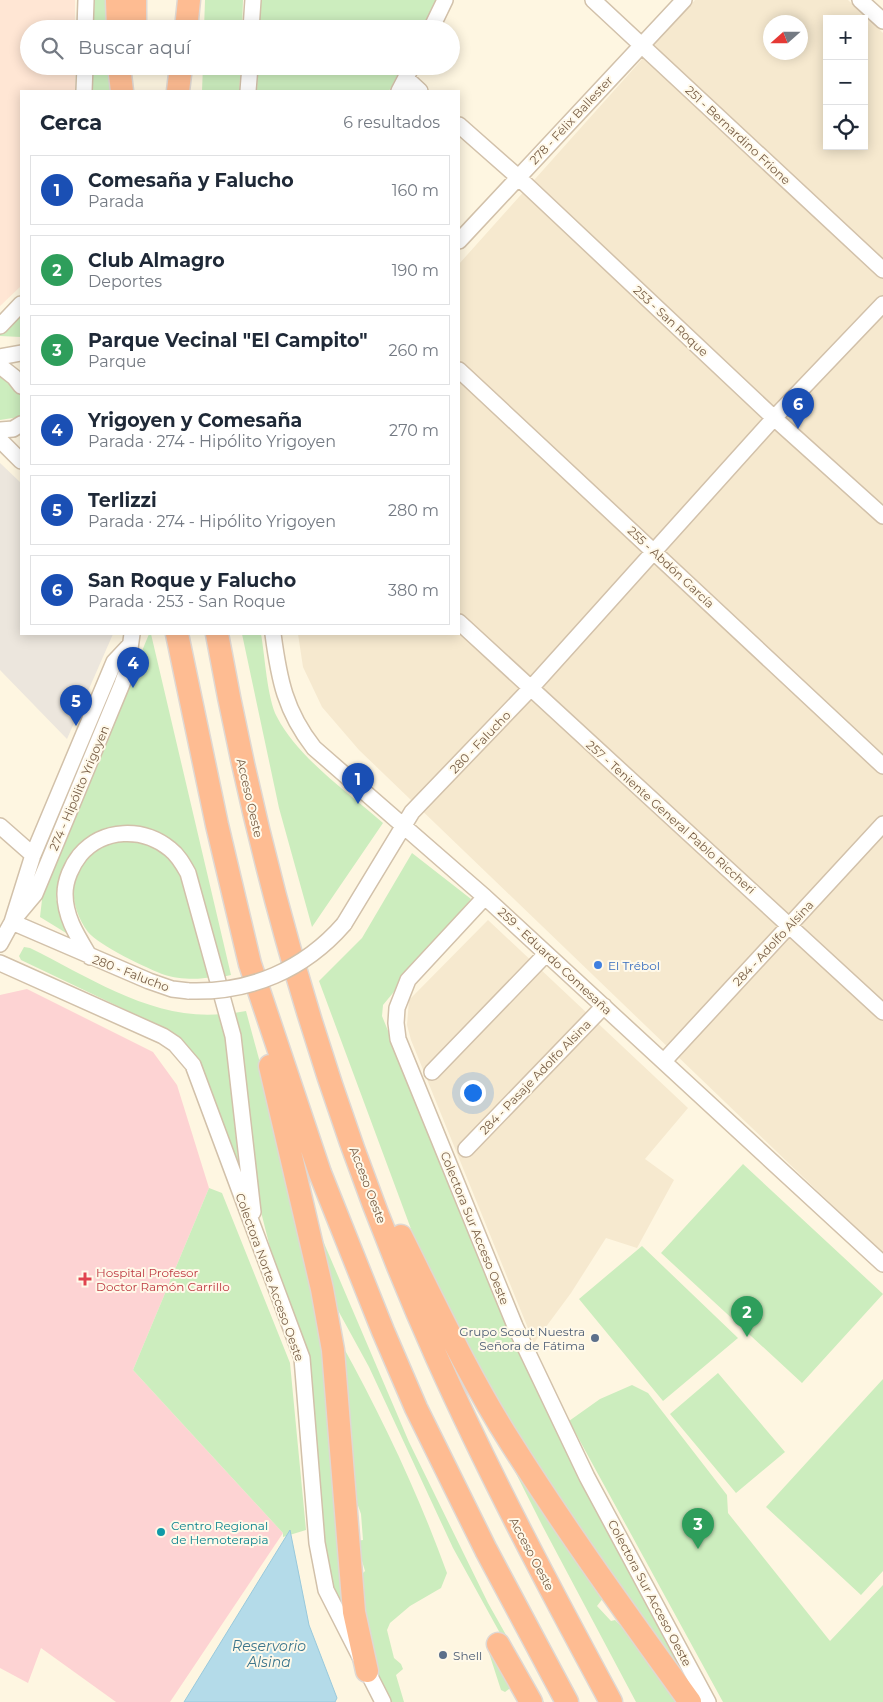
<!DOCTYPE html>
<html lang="es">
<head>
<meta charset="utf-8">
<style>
	body { margin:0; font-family:Montserrat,sans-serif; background:#f2f2f3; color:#1f2937 }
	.controls { position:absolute; right:15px; top:15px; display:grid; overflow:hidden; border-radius:0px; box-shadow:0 2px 12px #0003 }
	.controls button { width:45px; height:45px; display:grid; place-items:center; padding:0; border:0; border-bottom:1px solid #e0e1e3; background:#fff; color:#1f2937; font:25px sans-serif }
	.compass { position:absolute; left:763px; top:15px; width:45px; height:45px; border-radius:50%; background:#fff; box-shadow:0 2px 12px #0003; rotate:249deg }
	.you { position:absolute; left:472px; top:1092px; width:18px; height:18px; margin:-12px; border:4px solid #fff; border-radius:50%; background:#1a73e8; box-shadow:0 0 0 8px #1a73e833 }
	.badge { display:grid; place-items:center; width:32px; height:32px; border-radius:50%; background:#7e4e39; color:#fff; font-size:16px; font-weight:700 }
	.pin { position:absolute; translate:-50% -41px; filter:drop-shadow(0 1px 2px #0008) }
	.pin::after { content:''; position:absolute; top:26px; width:18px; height:15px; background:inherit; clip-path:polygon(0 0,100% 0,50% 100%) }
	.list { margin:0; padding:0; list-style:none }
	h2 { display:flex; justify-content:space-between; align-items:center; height:65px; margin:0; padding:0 20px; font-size:21px }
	h2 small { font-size:16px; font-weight:400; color:#747a83 }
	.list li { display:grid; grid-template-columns:32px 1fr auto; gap:15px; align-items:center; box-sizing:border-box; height:70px; margin:0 10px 10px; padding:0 10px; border:1px solid #e0e1e3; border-radius:0px }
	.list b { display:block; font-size:19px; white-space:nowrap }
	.list p { margin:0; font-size:16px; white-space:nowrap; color:#747a83 }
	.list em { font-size:16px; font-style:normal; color:#747a83 }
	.icon { flex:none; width:28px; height:28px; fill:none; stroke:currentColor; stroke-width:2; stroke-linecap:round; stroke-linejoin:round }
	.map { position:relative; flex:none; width:883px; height:1702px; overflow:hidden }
	.search { position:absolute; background:#fff; box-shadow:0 2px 12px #0003; left:20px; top:20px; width:440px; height:55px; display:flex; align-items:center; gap:12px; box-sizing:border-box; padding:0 18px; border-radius:28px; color:#747a83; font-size:19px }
	.panel { position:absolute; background:#fff; box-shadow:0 2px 12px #0003; left:20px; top:90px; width:440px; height:545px; border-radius:0px }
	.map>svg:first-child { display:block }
	.residential { fill:#f6e9cf; fill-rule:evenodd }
	.commercial { fill:#ffe6d4 }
	.industrial { fill:#ece6dd }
	.medical { fill:#fdd3d3 }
	.green { fill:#ccedbe }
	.water { fill:#b4dbe9; stroke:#99c9dc }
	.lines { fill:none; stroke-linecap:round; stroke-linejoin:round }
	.minor-casing { stroke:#d2c1aa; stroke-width:18 }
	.highway-casing { stroke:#dfd8d3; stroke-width:25 }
	.minor { stroke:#fff; stroke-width:15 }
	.highway { stroke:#febc92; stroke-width:22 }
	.minor-bridge-casing { stroke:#d2c1aa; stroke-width:18; stroke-linecap:butt }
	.minor-bridge { stroke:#fff; stroke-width:15 }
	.shop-dot { fill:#3f7fe0; stroke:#fff9e9; stroke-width:2 }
	.health-dot { fill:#e0444e; stroke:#fff9e9; stroke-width:2 }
	.service-dot { fill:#5c6f8a; stroke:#fff9e9; stroke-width:2 }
	.culture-dot { fill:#0f9aa8; stroke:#fff9e9; stroke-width:2 }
	.labels { text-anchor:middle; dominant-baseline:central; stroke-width:4; stroke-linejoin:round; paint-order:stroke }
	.street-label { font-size:12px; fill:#785e46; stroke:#fff9e9 }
	.shop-label { font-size:12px; fill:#366cbe; stroke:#fff9e9; text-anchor:start }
	.health-label { font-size:12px; fill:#be3a42; stroke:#fff9e9; text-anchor:start }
	.service-label { font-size:12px; fill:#4e5e75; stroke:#fff9e9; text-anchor:end }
	.culture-label { font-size:12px; fill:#0d838f; stroke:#fff9e9; text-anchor:start }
	.water-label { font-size:14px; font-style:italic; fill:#3d768d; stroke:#fff9e9 }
</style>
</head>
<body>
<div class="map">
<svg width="883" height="1702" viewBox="0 0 883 1702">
	<rect width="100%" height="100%" fill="#fef6e1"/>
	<path class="residential" d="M695,0h153l35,33v1221l-524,-504 -37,-43 -19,-40 -5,-33h161v-370zM827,19h37v127h-37zM770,22h30v30h-30z
		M488,920l200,188 -43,51 29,21 -37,68 -31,-10 -35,55 -37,50 -123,-303 -4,-15 2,-25z"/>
	<path class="commercial" d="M0,0h75v29h-46v37h46v25h-54v195l-21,20z"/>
	<path class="industrial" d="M0,463l21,20v151h92l-46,105 -67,-69z"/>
	<path class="medical" d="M27,989l126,63 24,33 32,103 -76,182 150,163 -113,169h-54l-75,-54 -13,35 -28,-15v-673z"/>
	<path class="green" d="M92,0h17l1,29h-18z
		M205,0h38l-1,29h-38z
		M261,0h175l-15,29h-162z
		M91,66h19v25h-19z
		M203,66h38l-2,25h-37z
		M258,66h144l-13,25h-132z
		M21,309v28l-21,-1v-3z
		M0,372l20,20 1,21 -2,4 -19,3z
		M149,634h2l80,341 -9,2 -35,-117 -23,-24 -38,-10 -35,11 -24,23 -11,39 15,37 -31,-19 3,-26z
		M242,634h19c4,22 6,64 16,83 21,41 72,76 106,106l-71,104 -33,-119z
		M137,839c8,4 20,7 27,13 24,18 38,95 47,125 -12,3 -35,2 -46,-2 -17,-6 -67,-30 -77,-43 -20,-27 -21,-62 8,-84 11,-8 28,-8 41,-9z
		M412,853l59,46 -88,106 -1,11 134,331 182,352 -159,-230 -53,-86 -72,-146 -95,-256 43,-43z
		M24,947l6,1c61,30 123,73 193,66l16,152 -3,1 -29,-86 -20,-36 -17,-14 -149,-71 -2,-4z
		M246,1011l43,159 27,126 36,323 -16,-19 -8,-25 -17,-204 -32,-88 -20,-79 -25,-191z
		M743,1164l140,130 -81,89 -141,-130z
		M209,1188l13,5 68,170 16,167 -23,7v-4l-150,-163z
		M306,1201l103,241 79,161 56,99h-6l-85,-154 -84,-181 -35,-64z
		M642,1246l96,92 -75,63 -84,-102z
		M341,1343c41,74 77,150 106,230l-6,15 -31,18 -20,17 -3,7 7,28 7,6 2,5 -7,6 8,27h-14l-15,-29 -18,-94 8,-8 -9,-30 7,-1 -2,-26 -5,-14z
		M718,1373l67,79 -49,41 -66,-79z
		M883,1379v192l-22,24 -95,-88z
		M632,1385l16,8 79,102 1,18 102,128 53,-56v117h-160l-154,-281 31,-22z
		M484,1410l120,187 -7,9 14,15 4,-1 8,8 6,-4 54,78h-47l-93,-175z
		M488,1643l37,59h-7l2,-2 -7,-14 -8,6 -4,-2 -12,-37z"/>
	<path class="water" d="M290,1530l19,95 28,73 -2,4h-151z"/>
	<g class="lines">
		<defs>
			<path id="minor" d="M593,0l290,270
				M860,0l23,21
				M85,29l1,-29
				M251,29l2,-29
				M431,29l14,-29
				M406,78l14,13
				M84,91l1,-25
				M248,91l2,-25
				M399,91l13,-25
				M459,125l59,52 256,241 109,98
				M459,241l225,-241
				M0,326l21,-22
				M0,357l21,-4
				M0,366l14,11 7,9
				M459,370l424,396
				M0,430l13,-1 8,-5
				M0,440l21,21
				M459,622l424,390
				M273,634c6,45 12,77 41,114l171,149 398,367
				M0,826l33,29
				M485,897l-77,83 -11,28 -1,15 2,16 117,287 72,151 121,225
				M14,919l21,-25 87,-210 5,-14 5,-36
				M12,922l137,59 23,8 17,2
				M344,924l68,-112 119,-124 243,-270 109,-114
				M0,944l12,-22 21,-67 81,-193 16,-17
				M90,957c-12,-20 -25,-39 -25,-63 0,-14 7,-29 15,-39 23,-27 63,-28 90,-6 8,6 13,15 18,24l45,163 20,176
				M0,963l163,73 12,8 18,21 109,293 15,185 9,47 57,112
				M664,1061l219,-237
				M432,1072l114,-118
				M466,1149l138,-143"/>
			<path id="highway" d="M117,0l1,29
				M135,29v-29
				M186,29l3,-29
				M119,66l3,25
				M178,91l3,-25
				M177,634l40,191 33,139 70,209 63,158 33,77 70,142 81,152
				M217,634c45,249 117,493 220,724 53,118 113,231 174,344
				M270,1066l52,223 11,61 21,262 13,59
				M401,1236c35,70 68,141 110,207 56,89 118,174 179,259
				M498,1644l33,58"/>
		</defs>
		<use href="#minor" class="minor-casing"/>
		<use href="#highway" class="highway-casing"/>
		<use href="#minor" class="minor"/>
		<use href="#highway" class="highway"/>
		<defs>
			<path id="minor-bridge" d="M189,991c61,2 115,-21 155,-67"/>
		</defs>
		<use href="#minor-bridge" class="minor-bridge-casing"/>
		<use href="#minor-bridge" class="minor-bridge"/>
	</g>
	<circle class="shop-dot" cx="598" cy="965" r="5"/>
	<path class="health-dot" d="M82.5 1271.5h5v5h5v5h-5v5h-5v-5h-5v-5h5z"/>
	<g class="service-dot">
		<circle cx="595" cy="1338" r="5"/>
		<circle cx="443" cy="1655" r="5"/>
	</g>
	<circle class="culture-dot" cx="161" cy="1532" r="5"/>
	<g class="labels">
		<g class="street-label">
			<text transform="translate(571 120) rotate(-47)">278 - Félix Ballester</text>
			<text transform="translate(738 135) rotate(43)">251 - Bernardino Frione</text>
			<text transform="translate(671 321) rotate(43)">253 - San Roque</text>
			<text transform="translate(671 567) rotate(43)">255 - Abdón García</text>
			<text transform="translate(480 742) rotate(-46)">280 - Falucho</text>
			<text transform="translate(79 788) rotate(-67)">274 - Hipólito Yrigoyen</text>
			<text transform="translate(250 798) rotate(77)">Acceso Oeste</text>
			<text transform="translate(671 817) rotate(42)">257 - Teniente General Pablo Riccheri</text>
			<text transform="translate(773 943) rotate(-47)">284 - Adolfo Alsina</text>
			<text transform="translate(555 961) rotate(43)">259 - Eduardo Comesaña</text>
			<text transform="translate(131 973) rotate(21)">280 - Falucho</text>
			<text transform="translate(535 1077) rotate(-46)">284 - Pasaje Adolfo Alsina</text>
			<text transform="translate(368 1185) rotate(69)">Acceso Oeste</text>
			<text transform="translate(475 1228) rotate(68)">Colectora Sur Acceso Oeste</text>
			<text transform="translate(270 1277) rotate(70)">Colectora Norte Acceso Oeste</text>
			<text transform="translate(532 1554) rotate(62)">Acceso Oeste</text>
			<text transform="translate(650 1593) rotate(62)">Colectora Sur Acceso Oeste</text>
		</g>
		<g class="shop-label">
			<text x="608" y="965">El Trébol</text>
		</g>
		<g class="health-label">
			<text x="96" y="1272">Hospital Profesor<tspan x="96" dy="14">Doctor Ramón Carrillo</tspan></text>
		</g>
		<g class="service-label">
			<text x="585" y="1331">Grupo Scout Nuestra<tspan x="585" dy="14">Señora de Fátima</tspan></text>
			<text x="453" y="1655" text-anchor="start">Shell</text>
		</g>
		<g class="culture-label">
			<text x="171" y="1525">Centro Regional<tspan x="171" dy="14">de Hemoterapia</tspan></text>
		</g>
		<g class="water-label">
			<text x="269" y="1646">Reservorio<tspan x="269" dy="16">Alsina</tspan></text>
		</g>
	</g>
</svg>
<div class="controls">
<button>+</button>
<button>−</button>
<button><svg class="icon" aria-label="locate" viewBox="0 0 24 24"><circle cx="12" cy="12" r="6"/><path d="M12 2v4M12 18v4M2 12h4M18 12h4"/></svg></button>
</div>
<svg class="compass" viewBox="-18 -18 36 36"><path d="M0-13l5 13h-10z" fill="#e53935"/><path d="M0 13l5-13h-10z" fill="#747a83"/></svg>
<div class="you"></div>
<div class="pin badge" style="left:358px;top:804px;background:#1a4fb4">1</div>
<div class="pin badge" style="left:747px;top:1337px;background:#2e9e5b">2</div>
<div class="pin badge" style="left:698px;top:1549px;background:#2e9e5b">3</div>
<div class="pin badge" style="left:133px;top:688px;background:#1a4fb4">4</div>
<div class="pin badge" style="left:76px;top:726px;background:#1a4fb4">5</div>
<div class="pin badge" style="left:798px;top:429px;background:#1a4fb4">6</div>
<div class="search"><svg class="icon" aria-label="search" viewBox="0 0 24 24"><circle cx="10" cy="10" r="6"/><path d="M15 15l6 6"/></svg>Buscar aquí</div>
<section class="panel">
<h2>Cerca<small>6 resultados</small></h2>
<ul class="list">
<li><span class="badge" style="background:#1a4fb4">1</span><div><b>Comesaña y Falucho</b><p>Parada</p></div><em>160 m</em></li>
<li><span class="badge" style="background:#2e9e5b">2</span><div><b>Club Almagro</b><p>Deportes</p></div><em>190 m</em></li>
<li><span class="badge" style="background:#2e9e5b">3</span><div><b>Parque Vecinal &quot;El Campito&quot;</b><p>Parque</p></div><em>260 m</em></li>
<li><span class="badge" style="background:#1a4fb4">4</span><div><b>Yrigoyen y Comesaña</b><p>Parada · 274 - Hipólito Yrigoyen</p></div><em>270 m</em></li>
<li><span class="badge" style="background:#1a4fb4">5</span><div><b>Terlizzi</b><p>Parada · 274 - Hipólito Yrigoyen</p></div><em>280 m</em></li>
<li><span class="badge" style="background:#1a4fb4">6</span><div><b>San Roque y Falucho</b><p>Parada · 253 - San Roque</p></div><em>380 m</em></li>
</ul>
</section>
</div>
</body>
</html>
